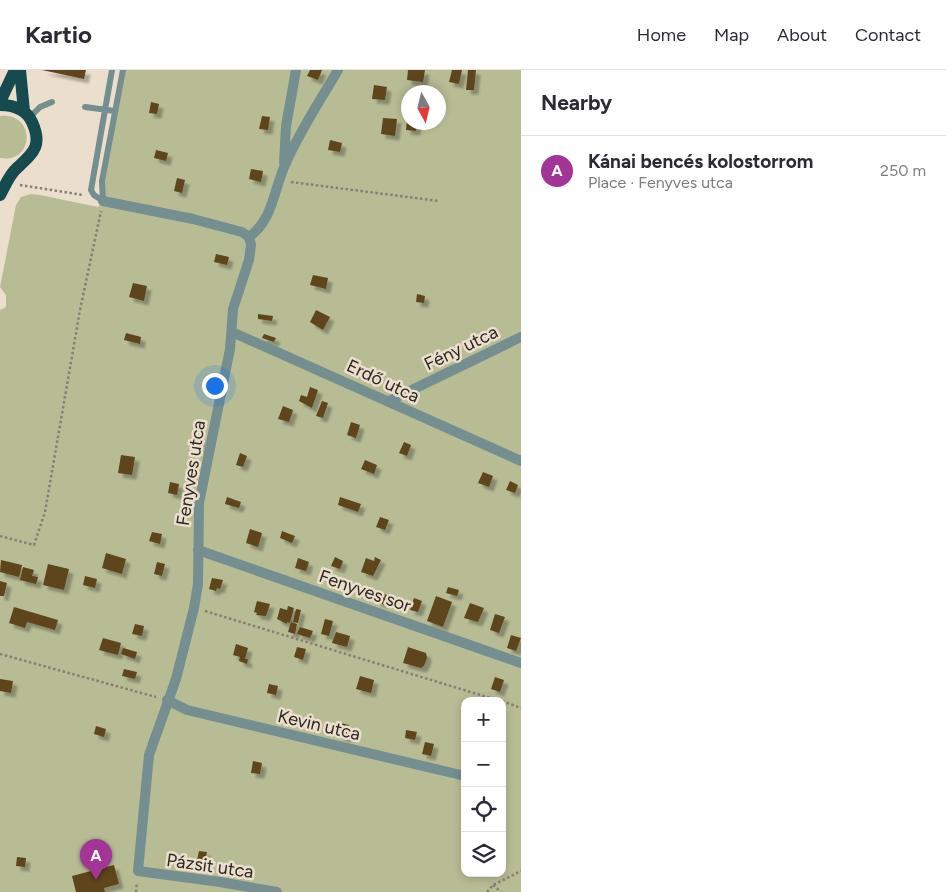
<!DOCTYPE html>
<html lang="en">
<head>
<meta charset="utf-8">
<style>
	body { margin:0; font-family:Figtree,sans-serif; background:#f2f2f3; color:#2b2b33 }
	.controls { position:absolute; right:15px; bottom:15px; display:grid; overflow:hidden; border-radius:10px; box-shadow:0 2px 8px #0003 }
	.controls button { width:45px; height:45px; display:grid; place-items:center; padding:0; border:0; border-bottom:1px solid #e1e1e2; background:#fff; color:#2b2b33; font:25px sans-serif }
	.compass { position:absolute; left:401px; top:15px; width:45px; height:45px; border-radius:50%; background:#fff; box-shadow:0 2px 8px #0003; rotate:172deg }
	.you { position:absolute; left:214px; top:315px; width:18px; height:18px; margin:-12px; border:4px solid #fff; border-radius:50%; background:#1a73e8; box-shadow:0 0 0 8px #1a73e833 }
	.badge { display:grid; place-items:center; width:32px; height:32px; border-radius:50%; background:#a23595; color:#fff; font-size:16px; font-weight:700 }
	.pin { position:absolute; translate:-50% -41px; filter:drop-shadow(0 1px 2px #0008) }
	.pin::after { content:''; position:absolute; top:26px; width:18px; height:15px; background:inherit; clip-path:polygon(0 0,100% 0,50% 100%) }
	.list { margin:0; padding:0; list-style:none }
	h2 { display:flex; justify-content:space-between; align-items:center; height:65px; margin:0; padding:0 20px; font-size:21px }
	h2 small { font-size:16px; font-weight:400; color:#7c7c81 }
	.list li { display:grid; grid-template-columns:32px 1fr auto; gap:15px; align-items:center; box-sizing:border-box; height:70px; padding:0 20px; border-top:1px solid #e1e1e2 }
	.list b { display:block; font-size:19px; white-space:nowrap }
	.list p { margin:0; font-size:16px; white-space:nowrap; color:#7c7c81 }
	.list em { font-size:16px; font-style:normal; color:#7c7c81 }
	.icon { flex:none; width:28px; height:28px; fill:none; stroke:currentColor; stroke-width:2; stroke-linecap:round; stroke-linejoin:round }
	.map { position:relative; flex:none; width:521px; height:822px; overflow:hidden }
	header { display:flex; align-items:center; gap:30px; box-sizing:border-box; height:70px; padding:0 25px; background:#fff; border-bottom:1px solid #e1e1e2 }
	header strong { font-size:24px }
	nav { display:flex; gap:28px; margin-inline-start:auto; font-size:18px }
	main { display:flex }
	aside { flex:1; background:#fff }
	.map>svg:first-child { display:block }
	.green { fill:#b8bc95; fill-rule:evenodd }
	.building { fill:#5e451e; filter:url(#shadow) }
	.lines { fill:none; stroke-linecap:round; stroke-linejoin:round }
	.path { stroke:#877e73; stroke-width:2.5; stroke-dasharray:2.5 2.5; stroke-linecap:butt }
	.lane { stroke:#758e8f; stroke-width:6 }
	.street { stroke:#758e8f; stroke-width:10 }
	.primary { stroke:#164a4e; stroke-width:12 }
	.labels { text-anchor:middle; dominant-baseline:central; stroke-width:5; stroke-linejoin:round; paint-order:stroke }
	.street-label { font-size:18px; fill:#2c2721; stroke:#ebdecd }
</style>
</head>
<body>
<header>
<strong>Kartio</strong>
<nav><a>Home</a><a>Map</a><a>About</a><a>Contact</a></nav>
</header>
<main>
<div class="map">
<svg width="521" height="822" viewBox="0 0 521 822">
	<defs>
		<filter id="shadow"><feDropShadow dx="4.5" dy="4.5" stdDeviation="1" flood-color="#0004"/></filter>
	</defs>
	<rect width="100%" height="100%" fill="#ebdecd"/>
	<path class="green" d="M123,0h398v822h-521v-582l6,-3v-12l-6,-8 16,-82 5,-8 10,-3 9,1 58,12 5,-6 -1,-10zM408,22h30v30h-30zM465,631h37v172h-37z
		M0,46c37,-3 34,48 0,42z"/>
	<path class="building" d="M42,0h44l-2,9z
		M310,0h12l-4,10 -11,-4z
		M408,0h17l-2,12 -16,-2z
		M452,0h10l-3,14 -10,-2z
		M468,0h8l-2,20h-8z
		M374,15l13,2 -2,13 -13,-1z
		M151,32l8,2 -2,10 -8,-1z
		M262,46l8,1 -2,13 -9,-1z
		M383,48l14,1 -2,17 -14,-2z
		M407,49l1,3h9l-1,9 -10,-1z
		M330,70l12,3 -2,9 -12,-2z
		M156,80l12,3 -2,8 -12,-3z
		M251,99l12,2 -2,11 -12,-3z
		M177,108l8,2 -3,13 -8,-2z
		M216,184l13,3 -2,8 -13,-3z
		M313,205l15,3 -2,11 -16,-4z
		M133,213l14,3 -3,15 -15,-4z
		M417,224l8,2 -1,7 -8,-1z
		M316,240l14,7 -7,13 -13,-8z
		M258,244l15,2 -1,5 -14,-2z
		M126,263l15,4 -1,7 -16,-4z
		M264,264l12,4 -2,4 -12,-4z
		M310,317l8,3 -6,18 -13,-7 2,-6 6,2z
		M322,331l6,2 -5,15 -7,-2z
		M283,336l10,4 -4,12 -11,-3z
		M351,352l9,3 -4,13 -9,-3z
		M194,365l7,2 -2,12 -7,-1z
		M404,372l7,3 -4,11 -8,-3z
		M240,383l7,3 -4,11 -7,-2z
		M121,385l14,2 -3,18 -14,-2z
		M365,390l12,5 -3,9 -13,-5z
		M483,402l10,4 -4,11 -11,-4z
		M510,411l8,4 -3,8 -9,-3z
		M170,412l9,2 -2,11 -9,-2z
		M227,427l14,5 -2,6 -14,-4z
		M340,427l21,7 -3,8 -20,-7z
		M380,447l9,3 -4,10 -9,-3z
		M250,459l12,4 -4,14 -12,-4z
		M282,461l13,5 -3,7 -12,-5z
		M152,462l10,2 -2,10 -11,-3z
		M106,483l20,6 -4,15 -20,-6z
		M335,487l8,4 -3,8 -9,-3z
		M375,487l6,3 -8,16 -12,-4 5,-14 8,3z
		M298,488l11,4 -3,9 -11,-3z
		M1,490l21,5 -3,12 -19,-5z
		M157,492l8,2 -3,12 -8,-2z
		M48,494l21,5 -5,21 -21,-5z
		M23,497l11,3 -2,6 6,1 -2,7 -16,-4z
		M85,506l12,3 -2,9 -12,-3z
		M212,508l11,2 -3,9 -3,-1 -1,3 -7,-2z
		M0,511l7,2 -3,13h-4z
		M448,517l11,3 -2,6 -11,-3z
		M380,522l7,3 -4,9 -7,-3z
		M436,526l16,6 -9,25 -16,-6z
		M414,528l8,3 -4,11 -8,-2z
		M257,531l13,3 -4,12 -10,-1 1,-2 -3,-1z
		M470,533l14,5 -6,14 -14,-4z
		M288,536l6,2 -4,15 -3,-1v2l-10,-5 3,-11 7,2z
		M14,537l44,13 -3,10 -28,-8 -2,6 -16,-5z
		M296,539l5,1 -3,13 -5,-1z
		M495,544l10,3 -6,16 -9,-3z
		M325,549l8,2 -4,15 -8,-2z
		M291,552l6,2 -2,10 -7,-2z
		M135,554l9,2 -2,10 -10,-2z
		M300,557l13,4 -3,7 -13,-4z
		M336,562l14,4 -3,11 -15,-4z
		M511,565l10,3 -5,13 -9,-3z
		M103,568l18,5 -3,12 -19,-5z
		M236,574l12,4 -3,11h3l-1,5 -8,-3 1,-4 -7,-2z
		M297,577l9,2 -3,11 -9,-3z
		M408,577l18,6 1,5 -3,8 -3,2 -18,-5z
		M123,578l14,4 -2,7 -14,-5z
		M124,599l13,3 -2,7 -13,-3z
		M360,606l14,4 -3,13 -15,-4z
		M495,607l9,3 -4,12 -9,-3z
		M0,609l13,2 -2,12 -11,-2z
		M269,614l9,2 -2,9 -9,-2z
		M341,653l8,2 -2,13 -8,-2z
		M96,656l10,3 -2,8 -10,-3z
		M406,660l11,2 -2,8 -10,-2z
		M425,672l9,2 -3,12 -9,-2z
		M253,691l9,2 -2,11 -9,-1z
		M199,781l8,1 -2,9 -8,-1z
		M17,787l9,1 -1,9 -9,-1z
		M114,795l5,19 -15,4 1,4h-29l-4,-16z"/>
	<g class="lines">
		<path class="path" d="M291,112l148,19
			M20,115l63,10
			M0,466l34,9 11,-33 35,-202 21,-99
			M205,541l295,90
			M0,584l156,43
			M502,631l19,7
			M493,815l8,7
			M136,822l1,-9
			M487,822l6,-7 28,-14"/>
		<path class="lane" d="M85,37l30,4
			M30,47l10,-10 12,-5
			M103,131l-9,-6 -3,-5 21,-120
			M103,131l-1,-20 21,-111"/>
		<path class="street" d="M284,93l2,-37 10,-56
			M103,131l90,18 49,13 7,5
			M249,167l2,8 -2,15 -16,49 -3,40 -31,154 -1,81 -4,24 -18,71 -27,76 -11,116 82,11 57,10
			M249,167c24,-17 25,-48 36,-72 14,-33 35,-64 53,-95
			M232,262l289,129
			M389,331l132,-64
			M198,480l323,113
			M167,630l20,10 278,66"/>
		<path class="primary" d="M20,0l4,41
			M0,32l15,-32
			M0,35c13,0 26,4 32,17 11,24 1,31 -15,46 -8,7 -12,18 -17,27"/>
	</g>
	<g class="labels">
		<g class="street-label">
			<text transform="translate(461 278) rotate(-26)">Fény utca</text>
			<text transform="translate(383 311) rotate(25)">Erdő utca</text>
			<text transform="translate(191 403) rotate(-81)">Fenyves utca</text>
			<text transform="translate(365 521) rotate(19)">Fenyves sor</text>
			<text transform="translate(319 655) rotate(13)">Kevin utca</text>
			<text transform="translate(210 796) rotate(8)">Pázsit utca</text>
		</g>
	</g>
</svg>
<div class="controls">
<button>+</button>
<button>−</button>
<button><svg class="icon" aria-label="locate" viewBox="0 0 24 24"><circle cx="12" cy="12" r="6"/><path d="M12 2v4M12 18v4M2 12h4M18 12h4"/></svg></button>
<button><svg class="icon" aria-label="layers" viewBox="0 0 24 24"><path d="M12 4l9 5-9 5-9-5zM3 14l9 5 9-5"/></svg></button>
</div>
<svg class="compass" viewBox="-18 -18 36 36"><path d="M0-13l5 13h-10z" fill="#e53935"/><path d="M0 13l5-13h-10z" fill="#7c7c81"/></svg>
<div class="you"></div>
<div class="pin badge" style="left:96px;top:810px">A</div>
</div>
<aside>
<h2>Nearby<small></small></h2>
<ul class="list">
<li><span class="badge">A</span><div><b>Kánai bencés kolostorrom</b><p>Place · Fenyves utca</p></div><em>250 m</em></li>
</ul>
</aside>
</main>
</body>
</html>
